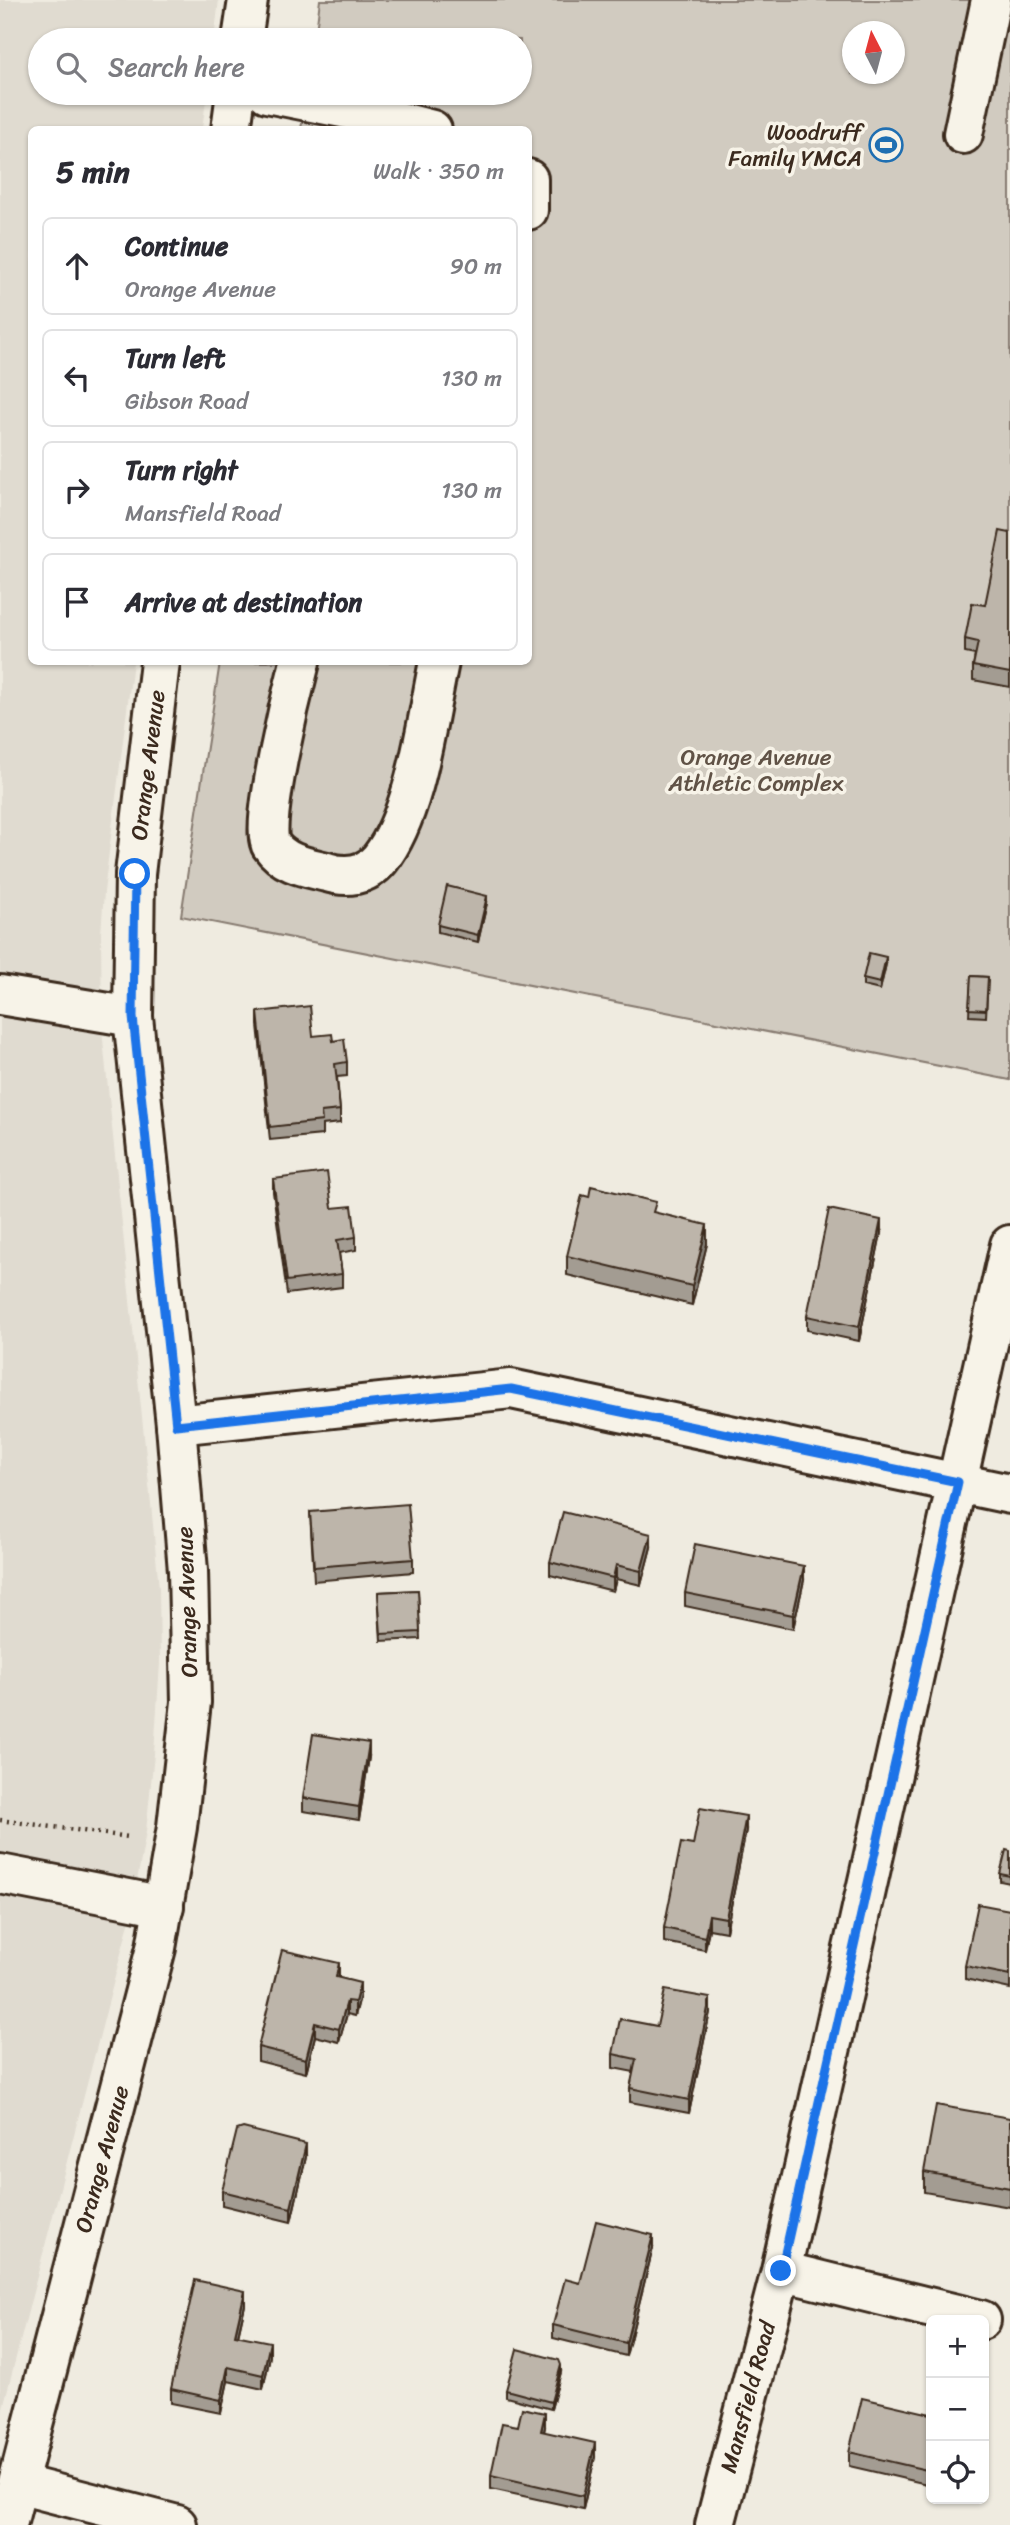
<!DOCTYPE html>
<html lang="en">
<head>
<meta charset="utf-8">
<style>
	body { margin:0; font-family:Sriracha,sans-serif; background:#f2f2f3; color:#2b2b33 }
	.controls { position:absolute; right:21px; bottom:21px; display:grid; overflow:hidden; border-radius:10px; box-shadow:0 2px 5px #0004 }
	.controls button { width:63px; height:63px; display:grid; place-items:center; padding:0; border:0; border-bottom:2px solid #e1e1e2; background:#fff; color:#2b2b33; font:35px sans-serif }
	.compass { position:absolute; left:842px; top:21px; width:63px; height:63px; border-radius:50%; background:#fff; box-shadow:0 2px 5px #0004; rotate:354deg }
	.stop { position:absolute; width:21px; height:21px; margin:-16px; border:5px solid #1a73e8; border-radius:50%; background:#fff }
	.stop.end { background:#1a73e8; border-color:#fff; box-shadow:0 2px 7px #0008 }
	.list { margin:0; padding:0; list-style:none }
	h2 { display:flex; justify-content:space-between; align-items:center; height:91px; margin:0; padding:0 28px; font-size:30px }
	h2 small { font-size:23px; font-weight:400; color:#7c7c81 }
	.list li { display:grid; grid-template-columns:46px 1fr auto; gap:21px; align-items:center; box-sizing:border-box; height:98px; margin:0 14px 14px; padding:0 14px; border:2px solid #e1e1e2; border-radius:10px }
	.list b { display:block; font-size:26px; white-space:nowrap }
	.list p { margin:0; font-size:23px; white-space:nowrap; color:#7c7c81 }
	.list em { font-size:23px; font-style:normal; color:#7c7c81 }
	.icon { flex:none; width:38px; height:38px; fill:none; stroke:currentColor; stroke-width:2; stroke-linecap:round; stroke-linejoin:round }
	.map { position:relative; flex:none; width:1010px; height:2525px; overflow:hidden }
	.search { position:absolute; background:#fff; box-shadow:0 2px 5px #0004; left:28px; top:28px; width:504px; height:77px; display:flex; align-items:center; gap:18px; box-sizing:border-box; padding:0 24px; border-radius:38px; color:#7c7c81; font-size:26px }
	.panel { position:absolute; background:#fff; box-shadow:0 2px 5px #0004; left:28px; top:126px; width:504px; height:539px; border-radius:10px }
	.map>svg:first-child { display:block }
	.built { fill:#e0dbd0 }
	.green { fill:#d1cbc0; stroke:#867a6f; stroke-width:2; fill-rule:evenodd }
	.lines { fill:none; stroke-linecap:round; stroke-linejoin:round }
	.minor-casing { stroke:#3b2a1e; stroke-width:44 }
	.major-casing { stroke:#3b2a1e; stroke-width:44 }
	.path { stroke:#3b2a1e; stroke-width:4.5; stroke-dasharray:2 5; stroke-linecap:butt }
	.minor { stroke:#f7f3e8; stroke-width:38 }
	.major { stroke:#f7f3e8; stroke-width:38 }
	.wall { fill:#a39c92; stroke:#3b2a1e; stroke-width:2 }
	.shaded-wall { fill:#847f77; stroke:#3b2a1e; stroke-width:2 }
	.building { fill:#bdb5aa; stroke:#3b2a1e; stroke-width:2 }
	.route { stroke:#1a73e8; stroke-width:9 }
	.labels { text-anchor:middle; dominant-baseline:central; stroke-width:7; stroke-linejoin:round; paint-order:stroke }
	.poi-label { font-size:23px; fill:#3b2a1e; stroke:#f7f3e8; text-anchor:end }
	.park-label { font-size:23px; fill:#605246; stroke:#f7f3e8 }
	.street-label { font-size:23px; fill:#3b2a1e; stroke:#f7f3e8 }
</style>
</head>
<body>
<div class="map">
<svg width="1010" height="2525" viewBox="0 0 1010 2525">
	<rect width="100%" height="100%" fill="#efebe0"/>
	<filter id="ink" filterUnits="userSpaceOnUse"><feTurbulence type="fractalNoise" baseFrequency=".0143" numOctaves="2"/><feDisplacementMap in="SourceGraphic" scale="14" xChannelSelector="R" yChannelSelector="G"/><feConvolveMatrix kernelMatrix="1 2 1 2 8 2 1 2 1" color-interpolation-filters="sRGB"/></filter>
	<g filter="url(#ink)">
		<path class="built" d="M0,0h219l-5,40h-174v53h167l-5,36 -170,1v532h101l-29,230 -3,42 1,96 49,474 8,84 1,75 -6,91 -8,78 -16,87 -130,500z"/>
		<path class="green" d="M320,0h690v1080l-829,-164 39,-254h308v-532l-227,-1 6,-36h213v-53h-205zM852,32h42v42h-42z"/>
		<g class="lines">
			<defs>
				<path id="minor" d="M267,93l91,18 74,19
					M963,134l28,-134
					M528,179v31
					M300,662c-7,27 -41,165 -29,183 13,19 35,22 56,27 19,6 39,4 53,-13 36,-45 47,-140 59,-197
					M0,995l133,22
					M176,1425l335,-36 499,105
					M0,1874l164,32
					M781,2271l200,49
					M18,2484l159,41
					M715,2525l66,-254 229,-1026"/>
				<path id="major" d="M242,40l6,-40
					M231,130l5,-37
					M7,2525l149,-577 21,-121 14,-125 -3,-131 -12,-146 -43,-408 2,-143 25,-212"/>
			</defs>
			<use href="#minor" class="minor-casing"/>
			<use href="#major" class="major-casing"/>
			<path class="path" d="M0,1820l129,17"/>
			<use href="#minor" class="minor"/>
			<use href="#major" class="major"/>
		</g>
		<path class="wall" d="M1010,533v154l-37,-7v-14l2,-11 -10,-2v-14l20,-34z
			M487,903l-9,39 -40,-10v-7z
			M886,964l-6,26 -17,-4v-7z
			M971,976l17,1 -2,40 -17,-1z
			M258,1012l55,24 20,5 14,21v14l-10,1 3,33v13l-18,2v10l-52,5 -12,-115z
			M273,1179l59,29 24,29v13l-17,3 3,21v13l-55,7 -14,-102z
			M656,1213l51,31 -15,61 -125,-30v-19z
			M881,1233l-22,108 -52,-11v-14z
			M310,1512l103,47v13l-99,9z
			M651,1547l-10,38 -25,-6 -3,12 -63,-16v-13z
			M804,1580l-11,49 -108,-23v-13z
			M418,1590l2,49 -39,2 -3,-49z
			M369,1757l-10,63 -56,-9v-13z
			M746,1830l-20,102 -17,-3 -4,21 -41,-8v-14l29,-83z
			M1010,1851v32l-10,-2v-7z
			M1010,1910v79l-45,-10v-13z
			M339,1978l21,18 -5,20 -8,-2 -8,28 -24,-6 -9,37 -48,-12v-14z
			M710,2012l-21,101 -59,-11v-14l4,-16 -21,-4v-14l44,-28z
			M1010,2118v89l-86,-15v-20z
			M306,2157l-15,65 -69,-17v-14z
			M653,2248l-27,108 -73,-18v-13l27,-42z
			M245,2305l-7,31 32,20 -7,33 -35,-8 -7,32 -50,-10v-14z
			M561,2372l-10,37 -45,-12v-7z
			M931,2414v71l-82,-19v-14z
			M518,2426l27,1 -1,5 51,25 -12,52 -92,-20v-14z"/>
		<path class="shaded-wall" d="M487,896v7l-9,39v-7z
			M886,957v7l-6,26v-7z
			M881,1220v13l-22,108v-14z
			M707,1225v19l-15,61v-19z
			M651,1534v13l-10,38v-14z
			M616,1565v14l-3,12v-13z
			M804,1566v14l-11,49v-14z
			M369,1743v14l-10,63v-13z
			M746,1816v14l-20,102v-14z
			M709,1915v14l-4,21v-13z
			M339,1963v14l-3,14v-14z
			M360,1983v13l-5,20v-14z
			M710,1998v14l-21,101v-13z
			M347,2001v13l-8,28v-13z
			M315,2023v13l-9,37v-14z
			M306,2144v13l-15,65v-14z
			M653,2235v13l-27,108v-13z
			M245,2291v14l-10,44v-14z
			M270,2342v14l-7,33v-14z
			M561,2365v7l-10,37v-7z
			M228,2367v14l-7,32v-13z
			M545,2413v14l-4,18v-14z
			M595,2443v14l-12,52v-13z"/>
		<path class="building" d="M1000,531l10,2v140l-37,-7 5,-24 -13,-3 7,-36 13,2z
			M447,886l40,10 -9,39 -40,-10z
			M869,953l17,4 -6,26 -17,-4z
			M971,976l17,1 -2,33 -17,-1z
			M310,1006l3,30 19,-2 1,7 11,-2 3,23 -12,2 5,46 -19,2 1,9 -52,6 -12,-115z
			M327,1172l5,36 20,-2 4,31 -19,3 5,34 -55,7 -14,-102z
			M591,1186l65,16 -3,10 54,13 -15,61 -125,-30 15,-61 7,2z
			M829,1209l52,11 -22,107 -52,-11z
			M408,1504l5,55 -99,8 -4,-55z
			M563,1512l88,22 -10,37 -25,-6 -3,13 -63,-16z
			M695,1544l109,22 -11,49 -108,-22z
			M418,1590l2,42 -39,2 -3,-42z
			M313,1734l56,9 -10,64 -56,-9z
			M700,1808l46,8 -20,102 -17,-3 -4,22 -41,-9 17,-85 12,2z
			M1006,1850l4,1v25l-10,-2z
			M978,1904l32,6v65l-45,-9z
			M282,1950l57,13 -3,14 24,6 -5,19 -8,-1 -8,28 -24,-6 -9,36 -48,-12z
			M665,1990l45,8 -21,102 -59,-12 6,-29 -23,-5 7,-35 37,7z
			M936,2105l74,13v70l-86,-16z
			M243,2128l63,16 -15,64 -69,-17 15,-61z
			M596,2221l57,14 -27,108 -73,-18 12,-46 15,4z
			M195,2280l50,11 -10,44 35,7 -7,33 -35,-8 -7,33 -50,-11z
			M517,2349l42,11 2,5 -10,37 -45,-12z
			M862,2398l69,16v57l-82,-19z
			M522,2408l23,5 -4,18 54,12 -12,53 -92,-21 11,-52 16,3z"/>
	</g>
	<g class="lines" filter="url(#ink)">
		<path class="route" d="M135,874l-2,143 43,408 335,-36 447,93 -177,789"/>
	</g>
	<defs>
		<symbol id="stadium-ring" viewBox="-11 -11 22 22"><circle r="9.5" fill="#f7f3e8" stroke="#1f6fb2" stroke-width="1.5"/><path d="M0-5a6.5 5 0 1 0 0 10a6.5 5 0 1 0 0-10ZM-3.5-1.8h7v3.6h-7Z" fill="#1f6fb2"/></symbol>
	</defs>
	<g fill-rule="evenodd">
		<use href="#stadium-ring" x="867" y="126" width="38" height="38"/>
	</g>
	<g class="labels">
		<g class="poi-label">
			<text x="862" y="132">Woodruff<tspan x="862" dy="26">Family YMCA</tspan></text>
		</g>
		<g class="park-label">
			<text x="756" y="757">Orange Avenue<tspan x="756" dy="26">Athletic Complex</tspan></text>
		</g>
		<g class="street-label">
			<text transform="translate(148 765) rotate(-83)">Orange Avenue</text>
			<text transform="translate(187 1602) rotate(-92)">Orange Avenue</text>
			<text transform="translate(102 2159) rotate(-75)">Orange Avenue</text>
			<text transform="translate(748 2397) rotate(-75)">Mansfield Road</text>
		</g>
	</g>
</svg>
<div class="controls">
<button>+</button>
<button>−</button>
<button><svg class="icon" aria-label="locate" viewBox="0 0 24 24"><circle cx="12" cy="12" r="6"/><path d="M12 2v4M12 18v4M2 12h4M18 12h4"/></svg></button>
</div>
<svg class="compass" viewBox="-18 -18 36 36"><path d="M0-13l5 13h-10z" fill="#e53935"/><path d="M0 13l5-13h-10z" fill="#7c7c81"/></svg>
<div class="stop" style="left:135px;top:874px"></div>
<div class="stop end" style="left:781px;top:2271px"></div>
<div class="search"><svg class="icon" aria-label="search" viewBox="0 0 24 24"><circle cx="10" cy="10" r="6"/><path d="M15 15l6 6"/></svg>Search here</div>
<section class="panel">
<h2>5 min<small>Walk · 350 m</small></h2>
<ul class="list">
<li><svg class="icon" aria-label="ahead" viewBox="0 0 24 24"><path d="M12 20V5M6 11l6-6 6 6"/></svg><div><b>Continue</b><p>Orange Avenue</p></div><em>90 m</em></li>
<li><svg class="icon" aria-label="left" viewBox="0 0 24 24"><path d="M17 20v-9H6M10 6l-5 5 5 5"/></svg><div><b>Turn left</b><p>Gibson Road</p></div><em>130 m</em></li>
<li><svg class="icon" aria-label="right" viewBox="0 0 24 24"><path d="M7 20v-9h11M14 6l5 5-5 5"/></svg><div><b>Turn right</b><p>Mansfield Road</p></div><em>130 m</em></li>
<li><svg class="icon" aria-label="arrive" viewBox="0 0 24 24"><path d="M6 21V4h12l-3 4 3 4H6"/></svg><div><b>Arrive at destination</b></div></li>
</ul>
</section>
</div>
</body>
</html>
